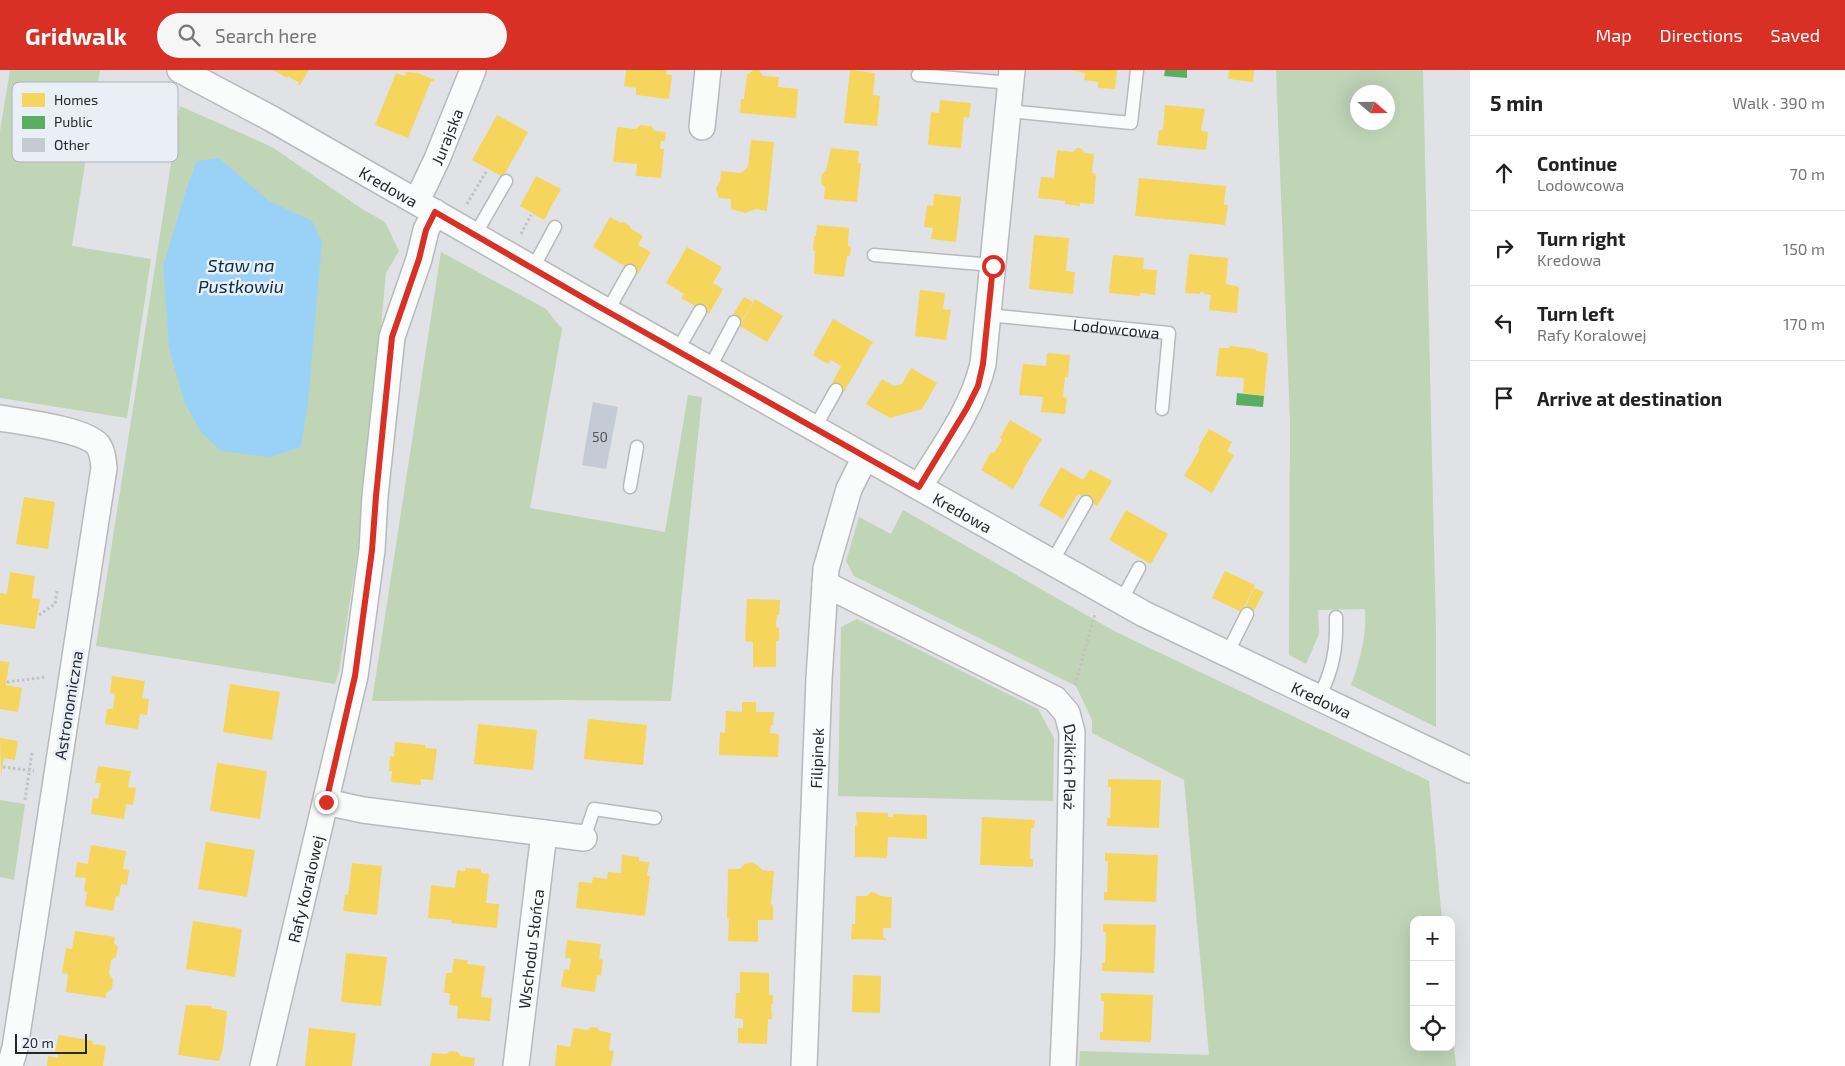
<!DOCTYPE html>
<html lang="en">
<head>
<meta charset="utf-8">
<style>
	body { margin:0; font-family:"Exo 2",sans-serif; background:#f6f6f6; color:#222 }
	.controls { position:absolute; right:15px; bottom:15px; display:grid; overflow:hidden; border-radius:10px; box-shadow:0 5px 20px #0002 }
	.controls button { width:45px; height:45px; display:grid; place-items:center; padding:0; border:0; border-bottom:1px solid #e0e0e0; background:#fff; color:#222; font:25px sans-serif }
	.compass { position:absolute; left:1350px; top:15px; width:45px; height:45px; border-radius:50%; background:#fff; box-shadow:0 5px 20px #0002; rotate:110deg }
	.scale { position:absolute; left:15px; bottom:12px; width:72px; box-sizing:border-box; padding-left:5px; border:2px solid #26282c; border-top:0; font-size:14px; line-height:18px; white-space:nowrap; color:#26282c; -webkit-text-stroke:4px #e9eff7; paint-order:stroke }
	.stop { position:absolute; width:15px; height:15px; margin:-11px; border:4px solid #d93025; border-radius:50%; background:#fff }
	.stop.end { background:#d93025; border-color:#fff; box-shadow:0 1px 5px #0008 }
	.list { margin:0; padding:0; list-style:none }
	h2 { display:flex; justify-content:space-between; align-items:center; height:65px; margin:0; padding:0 20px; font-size:21px }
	h2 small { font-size:16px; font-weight:400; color:#767676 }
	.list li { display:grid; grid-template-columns:32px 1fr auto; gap:15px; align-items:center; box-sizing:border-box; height:75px; padding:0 20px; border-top:1px solid #e0e0e0 }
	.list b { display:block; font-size:19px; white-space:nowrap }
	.list p { margin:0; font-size:16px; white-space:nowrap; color:#767676 }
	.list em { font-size:16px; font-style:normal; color:#767676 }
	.icon { flex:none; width:28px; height:28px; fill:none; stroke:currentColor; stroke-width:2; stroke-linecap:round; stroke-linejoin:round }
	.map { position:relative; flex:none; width:1470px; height:996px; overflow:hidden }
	header { display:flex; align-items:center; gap:30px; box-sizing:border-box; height:70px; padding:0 25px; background:#d93025; color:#fff }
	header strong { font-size:24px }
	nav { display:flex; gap:28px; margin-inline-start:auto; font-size:18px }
	.search { width:350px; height:45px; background:#f6f6f6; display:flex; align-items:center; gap:12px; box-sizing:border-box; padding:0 18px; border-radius:28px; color:#767676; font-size:19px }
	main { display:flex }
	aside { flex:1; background:#fff }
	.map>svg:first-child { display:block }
	.green { fill:#bfd5b6; fill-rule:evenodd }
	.water { fill:#9ad2f7 }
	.homes { fill:#f6d55c }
	.public { fill:#5aae61 }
	.building { fill:#c5cbd4 }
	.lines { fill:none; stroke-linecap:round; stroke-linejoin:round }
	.lane-casing { stroke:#b7b9bc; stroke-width:15 }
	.street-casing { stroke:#b7b9bc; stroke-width:28 }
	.path { stroke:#c1c2c3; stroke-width:3; stroke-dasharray:2.5 2.5; stroke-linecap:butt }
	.lane { stroke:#fafbfb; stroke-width:12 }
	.street { stroke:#fafbfb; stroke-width:25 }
	.route { stroke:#d93025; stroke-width:6 }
	.labels { text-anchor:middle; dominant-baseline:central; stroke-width:5; stroke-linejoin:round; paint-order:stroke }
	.number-label { font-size:14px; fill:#51545a }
	.street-label { font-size:16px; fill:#26282c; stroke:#e9eff7 }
	.water-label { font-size:18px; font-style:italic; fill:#0a2e43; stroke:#e9eff7 }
	.key { fill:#e9eff7; stroke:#aeb3ba; stroke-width:1 }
	.key-label { font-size:14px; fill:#26282c }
</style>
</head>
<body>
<header>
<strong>Gridwalk</strong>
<div class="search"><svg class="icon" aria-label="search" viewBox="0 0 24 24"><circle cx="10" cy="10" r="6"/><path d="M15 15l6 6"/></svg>Search here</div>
<nav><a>Map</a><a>Directions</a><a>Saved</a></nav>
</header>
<main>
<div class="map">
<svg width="1470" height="996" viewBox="0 0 1470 996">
	<rect width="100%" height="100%" fill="#e0e2e6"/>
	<path class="green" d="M10,0h90l-28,176 79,13 -24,159 -127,-20v-267z
		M1276,0h147l13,562v95l-85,-42c9,-24 16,-50 14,-76l-47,1 1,24 -13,30 -17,-9 1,-234zM1358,22h30v30h-30z
		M180,36l92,41 90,62 23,13 14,29 -13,22 -23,243 -24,156 -4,12 -239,-38z
		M441,182l105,57 16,20 -32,179 135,24 23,-137 14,2 -31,304 -105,-1 -194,1z
		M903,440l213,122 313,149 13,139h-28v127h37v-29l5,48h-377l1,-15 129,4 -25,-275 -92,-47v-13l-16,-34 -222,-110 -8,-15 13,-44 32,17z
		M857,549l181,90 16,29 -1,63 -215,-5 3,-169z
		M0,730l25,4 -11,76 -14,-3z"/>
	<path class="water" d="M219,88l50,43 43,20 10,20 -14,162 -7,44 -30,10 -50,-6 -21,-20 -16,-30 -15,-53 -6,-82 25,-82 9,-23z"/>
	<path class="homes" d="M273,0h36l-9,15 -2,-1 1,-2 -5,-2 -6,-4 -1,2z
		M626,0h41l-1,4 6,1 -3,24 -33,-4v-7l-12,-2z
		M753,0h6l4,6 16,1 -1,10 20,2 -2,29 -56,-5 1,-14h3l3,-25h2z
		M850,0l25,3 -2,22 7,1 -3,30 -33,-3z
		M1071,0h46l-2,19 -17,-1v-6l-14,-2 1,-7z
		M1229,0h25l-1,12 -25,-3z
		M406,2l12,1 17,7 -1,2 -3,-1 -23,57 -33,-13 21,-52 9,3z
		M940,30l31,3 -2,15 -5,-1 -3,31 -33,-3 3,-33 8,1z
		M1165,35l40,4 -4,22 7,1 -2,18 -49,-5 2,-15h4z
		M497,45l31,17 -25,45 -31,-17z
		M640,55l11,1 4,5 11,1 -1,9h-4l-1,8h4l-3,29 -25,-2 1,-12 -24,-2 4,-35 19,2z
		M751,70l23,2 -7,69 -11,-2 -11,4 -14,-4v-10l-12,-1 -3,-10 4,-6 1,-11 20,2 7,-6z
		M831,78l28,3 -1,12h3l-4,39 -33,-3 1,-12 -4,-4 1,-9 4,-3z
		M1077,78h4l3,5 10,1 -2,19 4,1 -2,30 -14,-1v3l-15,-2v-3l-27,-3 3,-21 13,1 3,-28 16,2z
		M536,106l25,13 -17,31 -24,-14z
		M1139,108l87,8 -2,19h4l-3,20 -90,-9z
		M934,124l27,3 -5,45 -25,-3 2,-11 -9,-1 3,-22 6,1z
		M610,147l11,6 3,-1 6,4v2l13,8 -5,9 13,7 -13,22 -45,-27z
		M817,155l32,3 -1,18 3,1 -1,9h-3l-3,21 -30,-3 1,-23h-2l1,-15h2z
		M1034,165l35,3 -3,33 9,1 -2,22 -44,-5z
		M687,177l35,20 -9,16 10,6 -14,25 -28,-16 3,-4 -18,-11z
		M1189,184l39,4 -2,26 13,3 -2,26 -28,-3 2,-15 -7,-1v-2h-4v2l-15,-1z
		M1113,185l31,3 -1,11 14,1 -2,25 -15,-2v3l-31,-3z
		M920,220l25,3 -2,16 8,1 -5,30 -31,-4z
		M744,227l9,5 -12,21 -10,-5z
		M755,229l28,17 -16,26 -27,-16z
		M833,249l40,23 -29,50 -13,-7 10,-19 -10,-6 -3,4 -15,-9z
		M1229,276l27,3v2l12,2 -4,43 -21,-3 1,-15 -28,-2 3,-28h10z
		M1047,283l23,2 -2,22h-3l-2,20 4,1 -2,16 -24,-2 2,-15 -24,-2 4,-31 23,2z
		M911,298l26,15 -15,26 -32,9 -24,-14 16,-25 12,7 8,-2z
		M1010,350l32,19 -19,31 1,1 -11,18 -32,-19 10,-18 3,1 8,-13 -2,-2z
		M1209,359l23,13 -5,9 7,4 -22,38 -28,-17 16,-27 -2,-1z
		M1061,397l22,13 7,-11 22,12 -15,25 -19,-12 -15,25 -24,-14z
		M24,427l31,5 -7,47 -32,-5z
		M1126,440l42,24 -17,30 -42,-24z
		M1225,501l30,14 -13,27 -30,-14z
		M10,502l25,4 -3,22 8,1 -5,30 -35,-5v-31l7,1z
		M1254,518l10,4 -12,22 -8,-4z
		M747,529l33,1 -1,15h-2l-1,12 3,1v13h-3v26h-23v-25l-8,-1z
		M0,591l9,1 -3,23 16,3 -4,24 -18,-3z
		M112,606l33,5 -3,17 7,1 -2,16 -7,-1 -2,15 -33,-5 2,-15h6l2,-15 -5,-1z
		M230,614l50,8 -8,48 -49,-8z
		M742,632h14v10h18l-1,13h-2l-1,8 9,1 -1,23 -59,-2 1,-23 5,1 1,-22 16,1z
		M588,649l59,6 -4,40 -59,-6z
		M478,654l59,6 -4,40 -59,-6z
		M0,668l18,3 -3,19 -11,-2 -3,18z
		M395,672l30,3v3l12,1 -4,31 -12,-1v6l-30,-3 1,-11h-3l1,-15 4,1z
		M217,693l50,8 -7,48 -50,-8z
		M98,696l33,5 -3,16 8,1 -3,17 -7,-1 -2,15 -33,-5 2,-16 5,1 3,-16h-6z
		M1108,709l53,1 -2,48 -52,-2v-8h3l1,-31h-3z
		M856,742l32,1v4h5v-3l34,1v24l-39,-2 -1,21 -32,-1v-32h2z
		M982,747l53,3 -1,8h-3l-1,31h3v8l-53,-2z
		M206,772l49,8 -8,47 -49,-8z
		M91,775l35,6 -3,18 6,1 -2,15 -6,-1 -2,13 -3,-1 -3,15 -28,-5 2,-14 -3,-1 2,-13 -11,-1 2,-15 11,2z
		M1105,783l53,2 -2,47 -52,-2v-8h3l1,-31h-3z
		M622,785l17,2v4l10,1 -2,14h3l-5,40 -69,-8 3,-26 13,1 1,-6 14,2 1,-7 13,1z
		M751,792l6,3 5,5 12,1 -3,33 2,1v15h-15v22l-30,-1 1,-22h-2l1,-50h12l5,-5z
		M352,793l30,3 -5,49 -34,-4 2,-16h3z
		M465,798l16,1v4l8,1 -3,29 13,1 -2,24 -46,-5 1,-3 -24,-2 3,-33 24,3 2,-18 8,1z
		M871,822l5,1 4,3 12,1 -1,31h-8v10h3v2l-35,-1 1,-15h3l1,-28h11z
		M193,851l49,8 -7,48 -49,-8z
		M1103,854l53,1 -2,48 -52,-2v-8h3l1,-31h-3z
		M75,861l40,6 -1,6 4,4 -2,10 -5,3 -2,14 4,5 -1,10 -6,4v5l-40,-6 2,-18 -6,-1 4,-25 6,1z
		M567,870l34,4 -2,15 4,1 -2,16 -4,-1 -2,17 -34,-5 3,-18 5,1 2,-12h-6z
		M346,883l41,4 -6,49 -40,-4z
		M454,889l14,1 -1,4 18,2 -4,31 11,1 -2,23 -33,-3 1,-12 -9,-1 1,-12h-6l2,-20h6z
		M740,902l29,1v22h4v9h-2l1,15h-4l-1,25 -29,-1v-15h5v-9l-8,-1 1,-25h4z
		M853,905l28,1 -1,37 -28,-1z
		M1101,923l52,2 -2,47 -51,-2v-8h3l1,-31h-3z
		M186,935l26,1 -1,2 16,3 -4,37 -4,13 -41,-6z
		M591,957l7,1 2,3 11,2 -2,17 5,1 -3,15h-56l2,-21 13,2 4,-19 14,2z
		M309,958l47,5 -4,33h-47z
		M59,965l34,6 -1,3 14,2 -3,20h-56l1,-10 10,2v-5l-3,-1z
		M450,981l8,1 2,4 15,2 -1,8h-44l2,-13 14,1z"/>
	<path class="public" d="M1165,0h22v8l-23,-2z
		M1237,323l27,3 -1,11 -27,-2z"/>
	<path class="building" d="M593,332l25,5 -12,62 -24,-4z"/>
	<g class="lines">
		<defs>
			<g id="lane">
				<path d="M918,5l93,8"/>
				<path d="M1008,41l123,12 6,-53"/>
				<path d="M475,165l31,-54"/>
				<path d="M874,185l119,10"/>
				<path d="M533,198l22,-41"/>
				<path d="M607,242l23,-41"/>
				<path id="s1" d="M988,245l181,18 -7,76"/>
				<path d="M677,281l23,-40"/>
				<path d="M709,299l25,-47"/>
				<path d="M814,359l22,-39"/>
				<path d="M630,417l7,-40"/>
				<path d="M1052,492l34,-60"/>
				<path d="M1121,531l18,-33"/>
				<path d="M1227,584l20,-40"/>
				<path d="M1319,628c14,-29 18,-49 17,-81"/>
				<path d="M584,768l10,-29 61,9"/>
			</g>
			<g id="street">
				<path id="s2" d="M180,0l92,49 324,186 548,309 326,156"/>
				<path d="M702,57l6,-57"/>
				<path id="s3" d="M417,131l20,-42 36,-89"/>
				<path d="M0,348c22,4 84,11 98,27 5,7 5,15 6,23l-89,580 -4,14 -4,4"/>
				<path d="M919,417c24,-39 53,-77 64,-123l29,-294"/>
				<path id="s4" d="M825,514l230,115 12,14 5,19 -4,217 -5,117"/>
				<path d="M326,732l37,8 221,28"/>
				<path id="s5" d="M263,996l92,-390 17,-126 3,-54 17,-159 27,-78 7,-29 9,-18"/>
				<path id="s6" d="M516,996l28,-233"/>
				<path id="s7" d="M804,996l15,-387 7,-110 23,-80 16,-32"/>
			</g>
		</defs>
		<use href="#lane" class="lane-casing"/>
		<use href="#street" class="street-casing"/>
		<path class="path" d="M467,134l20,-34
			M521,164l10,-19
			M39,545l16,-11 2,-13
			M7,612l39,-5
			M1075,615l20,-71
			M3,697l31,4
			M25,730l7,-47"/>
		<use href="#lane" class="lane"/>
		<use href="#street" class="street"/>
	</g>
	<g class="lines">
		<path class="route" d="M326,732l29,-126 17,-126 4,-54 16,-159 27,-78 7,-29 9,-18 161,93 323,182 48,-79 11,-22 5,-22 10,-98"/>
	</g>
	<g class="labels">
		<g class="number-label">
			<text x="600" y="366">50</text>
		</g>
		<g class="street-label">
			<text stroke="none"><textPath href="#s3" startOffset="71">Jurajska</textPath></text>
			<text stroke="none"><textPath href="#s2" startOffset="239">Kredowa</textPath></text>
			<text stroke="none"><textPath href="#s1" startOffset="129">Lodowcowa</textPath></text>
			<text stroke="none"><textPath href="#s2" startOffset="899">Kredowa</textPath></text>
			<text stroke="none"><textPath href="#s2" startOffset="1304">Kredowa</textPath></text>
			<text transform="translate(68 635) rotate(-81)">Astronomiczna</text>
			<text stroke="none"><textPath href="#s7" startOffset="308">Filipinek</textPath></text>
			<text stroke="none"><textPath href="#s4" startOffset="330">Dzikich Plaż</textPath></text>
			<text stroke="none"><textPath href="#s5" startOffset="182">Rafy Koralowej</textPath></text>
			<text stroke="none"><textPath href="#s6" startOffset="118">Wschodu Słońca</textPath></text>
		</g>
		<g class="water-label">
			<text x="241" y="195">Staw na<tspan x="241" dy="21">Pustkowiu</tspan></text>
		</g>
	</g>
	<rect x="12" y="12" width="166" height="80" rx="8" class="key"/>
	<rect x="22" y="23" width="23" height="14" fill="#f6d55c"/>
	<rect x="22" y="46" width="23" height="13" fill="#5aae61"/>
	<rect x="22" y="68" width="23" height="14" fill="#c5cbd4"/>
	<g class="key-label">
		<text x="54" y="35">Homes</text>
		<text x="54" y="57">Public</text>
		<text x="54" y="80">Other</text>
	</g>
</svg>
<div class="controls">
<button>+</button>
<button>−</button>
<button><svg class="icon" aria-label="locate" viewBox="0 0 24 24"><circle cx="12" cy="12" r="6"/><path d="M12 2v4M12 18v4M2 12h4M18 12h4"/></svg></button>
</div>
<svg class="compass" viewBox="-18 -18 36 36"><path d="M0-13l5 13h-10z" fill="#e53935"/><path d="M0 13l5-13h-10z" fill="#767676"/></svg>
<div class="scale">20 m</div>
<div class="stop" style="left:993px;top:196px"></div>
<div class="stop end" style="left:326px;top:732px"></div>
</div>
<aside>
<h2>5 min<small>Walk · 390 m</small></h2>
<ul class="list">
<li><svg class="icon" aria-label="ahead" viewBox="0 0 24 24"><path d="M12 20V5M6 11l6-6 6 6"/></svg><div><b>Continue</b><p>Lodowcowa</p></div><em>70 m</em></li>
<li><svg class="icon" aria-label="right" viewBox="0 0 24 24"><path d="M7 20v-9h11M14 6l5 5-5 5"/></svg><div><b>Turn right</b><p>Kredowa</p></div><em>150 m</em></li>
<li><svg class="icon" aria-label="left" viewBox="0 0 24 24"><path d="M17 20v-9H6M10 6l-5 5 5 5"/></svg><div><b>Turn left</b><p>Rafy Koralowej</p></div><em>170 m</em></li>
<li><svg class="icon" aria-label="arrive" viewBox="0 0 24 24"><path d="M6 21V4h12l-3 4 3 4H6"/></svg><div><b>Arrive at destination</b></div></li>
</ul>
</aside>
</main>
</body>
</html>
